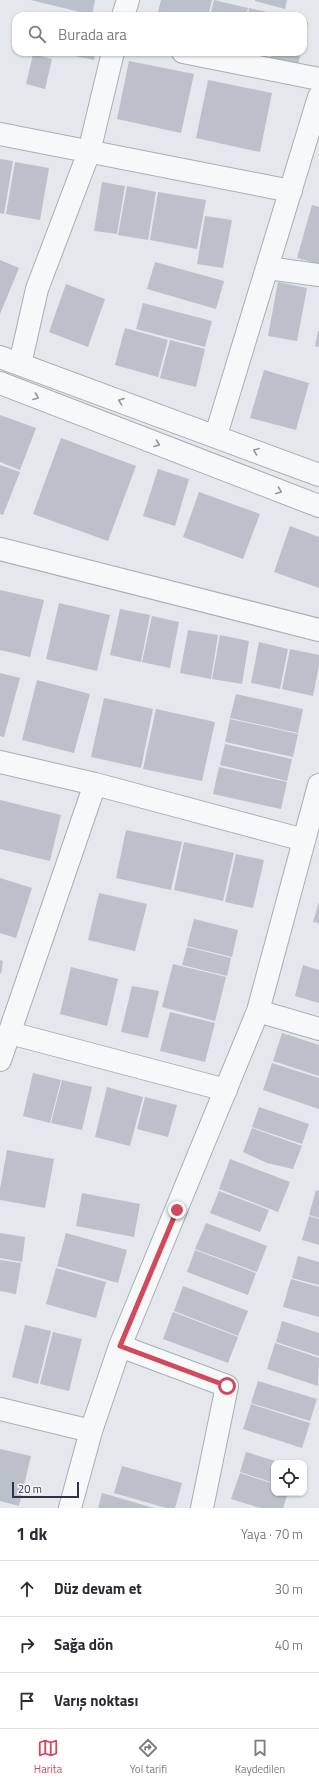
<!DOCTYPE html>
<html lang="tr">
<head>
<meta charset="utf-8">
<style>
	body { margin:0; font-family:"Titillium Web",sans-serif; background:#f7f7f7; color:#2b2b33 }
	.controls { position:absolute; right:12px; bottom:12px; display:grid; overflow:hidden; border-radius:8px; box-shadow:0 1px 3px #0004 }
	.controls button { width:36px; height:36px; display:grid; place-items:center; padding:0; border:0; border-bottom:1px solid #e1e1e2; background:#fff; color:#2b2b33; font:20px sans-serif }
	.scale { position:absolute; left:12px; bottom:10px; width:67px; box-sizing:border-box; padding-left:4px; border:2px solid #2b3445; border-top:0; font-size:11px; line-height:14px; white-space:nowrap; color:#2b3445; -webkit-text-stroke:3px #f4f6f9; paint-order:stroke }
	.stop { position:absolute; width:12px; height:12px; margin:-9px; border:3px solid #d1495b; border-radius:50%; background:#fff }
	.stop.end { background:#d1495b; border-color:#fff; box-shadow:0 1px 4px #0008 }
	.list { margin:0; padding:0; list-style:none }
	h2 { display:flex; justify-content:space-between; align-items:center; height:52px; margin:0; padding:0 16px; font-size:17px }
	h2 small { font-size:13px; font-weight:400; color:#7c7c81 }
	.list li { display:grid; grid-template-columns:26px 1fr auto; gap:12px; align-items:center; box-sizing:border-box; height:56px; padding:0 16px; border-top:1px solid #e1e1e2 }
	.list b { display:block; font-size:15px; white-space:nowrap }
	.list em { font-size:13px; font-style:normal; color:#7c7c81 }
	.icon { flex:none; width:22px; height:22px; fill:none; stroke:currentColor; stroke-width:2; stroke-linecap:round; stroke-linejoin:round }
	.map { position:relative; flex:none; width:319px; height:1508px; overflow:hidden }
	.search { position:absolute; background:#fff; box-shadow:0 1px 3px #0004; left:12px; right:12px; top:12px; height:44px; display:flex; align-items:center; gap:10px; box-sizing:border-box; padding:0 14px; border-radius:12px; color:#7c7c81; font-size:15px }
	.sheet { height:220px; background:#fff }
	nav { display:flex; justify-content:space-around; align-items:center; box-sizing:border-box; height:56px; border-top:1px solid #e1e1e2; background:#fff; font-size:11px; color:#7c7c81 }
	nav a { display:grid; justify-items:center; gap:2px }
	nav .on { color:#d1495b }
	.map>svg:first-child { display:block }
	.building { fill:#bbc0ca }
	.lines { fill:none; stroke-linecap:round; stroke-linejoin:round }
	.minor-casing { stroke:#a9aeb7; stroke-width:24 }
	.minor { stroke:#f7f8fa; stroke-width:22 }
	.oneway { stroke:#9196a0 }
	.route { stroke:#d1495b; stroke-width:5 }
</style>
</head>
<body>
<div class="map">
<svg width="319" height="1508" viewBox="0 0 319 1508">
	<rect width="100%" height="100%" fill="#e4e7ec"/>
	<path class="building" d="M31,0h64l-3,15z
		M161,0h51l-4,16h-51z
		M214,0l34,8 -2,8h-36z
		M255,0h32l-2,9 -30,-8z
		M249,8l32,7v1h-33z
		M303,21l5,1 -4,18h-1z
		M15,22h1v22l-4,-1z
		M76,52h19l-1,8 -19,-4z
		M272,52h29l-3,13 -28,-6z
		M33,54l19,5 -7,30 -19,-5z
		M129,61l65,13 -13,59 -64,-14z
		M208,80l64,13 -12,59 -64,-14z
		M0,159l13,2 -9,53 -4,-1z
		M15,162l34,6 -9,52 -34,-6z
		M102,182l23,4 -8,48 -23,-3z
		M127,186l29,6 -8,48 -30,-5z
		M158,192l48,8 -9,49 -47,-9z
		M312,205l7,2v57l-22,-6z
		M205,216l27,4 -9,48 -26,-4z
		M0,260l19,8 -19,46z
		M155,262l69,19 -8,28 -69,-20z
		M278,282l29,6 -10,53 -29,-5z
		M66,284l39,15 -17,48 -39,-15z
		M143,303l69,18 -7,26 -69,-18z
		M125,328l43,12 -10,37 -43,-12z
		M318,331h1v16l-4,-1z
		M170,340l35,9 -9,38 -36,-9z
		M264,370l45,13 -13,47 -46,-12z
		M0,415l36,13 -16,42 -20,-8z
		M61,438l75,28 -28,75 -75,-27z
		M0,465l20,7 -17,43 -3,-1z
		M158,469l31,10 -14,47 -32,-10z
		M199,492l61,22 -17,45 -60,-22z
		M290,526l29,11v51l-45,-16z
		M0,590l44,10 -14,57 -30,-7z
		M59,603l51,12 -13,56 -51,-12z
		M120,609l30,6 -9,47 -31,-7z
		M152,616l27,6 -9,46 -28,-6z
		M188,630l30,5 -7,44 -31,-6z
		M220,635l29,6 -7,43 -30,-5z
		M259,642l29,7 -8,40 -29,-6z
		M290,649l29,6v10l-6,31 -31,-7z
		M0,673l20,5 -16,59 -4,-1z
		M37,680l53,14 -16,59 -52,-13z
		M236,694l67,15 -5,24 -68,-15z
		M104,698l49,11 -12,59 -50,-11z
		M156,709l59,13 -13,59 -59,-12z
		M230,719l68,15 -5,23 -68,-15z
		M225,744l67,15 -5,22 -67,-16z
		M219,767l68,15 -6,27 -68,-15z
		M0,800l61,15 -11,46 -50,-12z
		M126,830l56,12 -11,48 -55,-12z
		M184,842l50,11 -11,48 -49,-11z
		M236,854l28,6 -11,48 -28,-6z
		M0,878l32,10 -16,50 -16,-5z
		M99,893l48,11 -12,47 -47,-11z
		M319,902v21l-6,-1z
		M194,919l44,11 -6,27 -45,-11z
		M187,947l44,11 -4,18 -45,-11z
		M0,960l3,1 -2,13 -1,-1z
		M173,964l53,13 -11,44 -53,-14z
		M303,965l16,5v33l-24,-7z
		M71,967l47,12 -11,47 -47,-12z
		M132,986l27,5 -11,47 -27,-6z
		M170,1012l45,11 -10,39 -45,-11z
		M282,1033l37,12v31l-46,-15z
		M272,1063l47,15v31l-56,-19z
		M33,1073l28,7 -11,43 -27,-7z
		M62,1080l30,7 -10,43 -31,-7z
		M107,1087l36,10 -13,49 -35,-9z
		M145,1097l32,8 -9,32 -31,-8z
		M259,1107l50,17 -7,20 -50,-17z
		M252,1128l50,18 -9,23 -26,-6 -24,-11z
		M7,1150l47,9 -9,49 -45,-8v-11z
		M230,1159l60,23 -12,30 -59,-23z
		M316,1190l3,1v27l-10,-3z
		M219,1191l50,19 -9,22 -50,-19z
		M82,1193l58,11 -6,33 -58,-11z
		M309,1216l10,3v26l-17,-5z
		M206,1223l61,23 -10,26 -62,-23z
		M0,1233l25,4 -3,25 -22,-4z
		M66,1233l61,17 -9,33 -61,-17z
		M195,1250l61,23 -8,22 -61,-23z
		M298,1256l21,6v23l-27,-7z
		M0,1260l21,3 -5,31 -16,-3z
		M56,1268l50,14 -10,36 -50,-14z
		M291,1279l28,8v30l-36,-10z
		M183,1286l65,25 -10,25 -64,-25z
		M173,1312l65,25 -10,26 -65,-24z
		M282,1321l37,12v23l-43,-14z
		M25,1325l26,6 -13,53 -26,-7z
		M53,1332l29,7 -13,52 -29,-7z
		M275,1343l44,15 -1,28 -51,-17z
		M258,1381l59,18 -7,22 -59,-18z
		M251,1404l59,19 -8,25 -59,-19z
		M0,1449l31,7 -12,50 -19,-5z
		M246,1452l36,11h-8v20l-34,-11z
		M122,1466l60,17 -7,25h-9l-52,-15z
		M240,1473l34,11v9h14l-5,15h-23l-29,-9z
		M102,1493l52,15h-56z"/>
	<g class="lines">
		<defs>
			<path id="minor" d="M123,16l5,-16
				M183,52l136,27
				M0,134l291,57
				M268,268l51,7
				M0,357l319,118
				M20,364l17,-75 52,-137 24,-100
				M0,383l319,123
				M216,435l103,-338
				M0,549l319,81
				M0,762l95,22 209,56
				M258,1011l61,18
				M10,1033l216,57
				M0,1060l95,-276
				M120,1346l107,40 -25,122
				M0,1409l91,22
				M70,1508l21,-77 29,-85 138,-335 61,-226"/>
		</defs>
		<use href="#minor" class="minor-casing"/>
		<use href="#minor" class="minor"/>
	</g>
	<defs><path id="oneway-chevron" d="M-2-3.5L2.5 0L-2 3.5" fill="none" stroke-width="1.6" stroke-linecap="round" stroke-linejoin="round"/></defs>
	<g class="oneway">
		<use href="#oneway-chevron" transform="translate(36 397) rotate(21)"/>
		<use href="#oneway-chevron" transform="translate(121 401) rotate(-160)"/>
		<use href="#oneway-chevron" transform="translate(157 444) rotate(21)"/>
		<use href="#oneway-chevron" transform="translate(256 451) rotate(-159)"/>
		<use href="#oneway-chevron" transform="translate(279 491) rotate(21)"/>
	</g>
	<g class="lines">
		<path class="route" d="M177,1210l-57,136 107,40"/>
	</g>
</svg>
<div class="controls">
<button><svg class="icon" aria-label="locate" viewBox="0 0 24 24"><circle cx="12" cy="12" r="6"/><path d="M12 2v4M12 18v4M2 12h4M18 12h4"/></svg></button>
</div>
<div class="scale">20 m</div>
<div class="stop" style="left:227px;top:1386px"></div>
<div class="stop end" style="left:177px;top:1210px"></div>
<div class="search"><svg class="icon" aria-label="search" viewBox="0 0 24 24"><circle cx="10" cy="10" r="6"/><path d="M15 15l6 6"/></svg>Burada ara</div>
</div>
<section class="sheet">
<h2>1 dk<small>Yaya · 70 m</small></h2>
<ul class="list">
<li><svg class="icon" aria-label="ahead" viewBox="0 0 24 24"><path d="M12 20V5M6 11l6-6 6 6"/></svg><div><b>Düz devam et</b></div><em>30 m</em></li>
<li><svg class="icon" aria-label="right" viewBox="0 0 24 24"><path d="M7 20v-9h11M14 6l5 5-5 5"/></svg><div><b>Sağa dön</b></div><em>40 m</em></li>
<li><svg class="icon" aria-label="arrive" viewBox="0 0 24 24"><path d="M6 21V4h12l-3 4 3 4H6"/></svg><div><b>Varış noktası</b></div></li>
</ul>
</section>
<nav>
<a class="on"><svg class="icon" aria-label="map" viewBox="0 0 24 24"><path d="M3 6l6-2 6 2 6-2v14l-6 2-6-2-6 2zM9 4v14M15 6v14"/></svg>Harita</a>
<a><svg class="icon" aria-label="directions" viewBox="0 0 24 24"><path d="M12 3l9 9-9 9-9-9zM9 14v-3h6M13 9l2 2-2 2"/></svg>Yol tarifi</a>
<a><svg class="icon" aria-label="saved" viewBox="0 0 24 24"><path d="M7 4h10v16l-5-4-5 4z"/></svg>Kaydedilen</a>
</nav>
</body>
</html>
